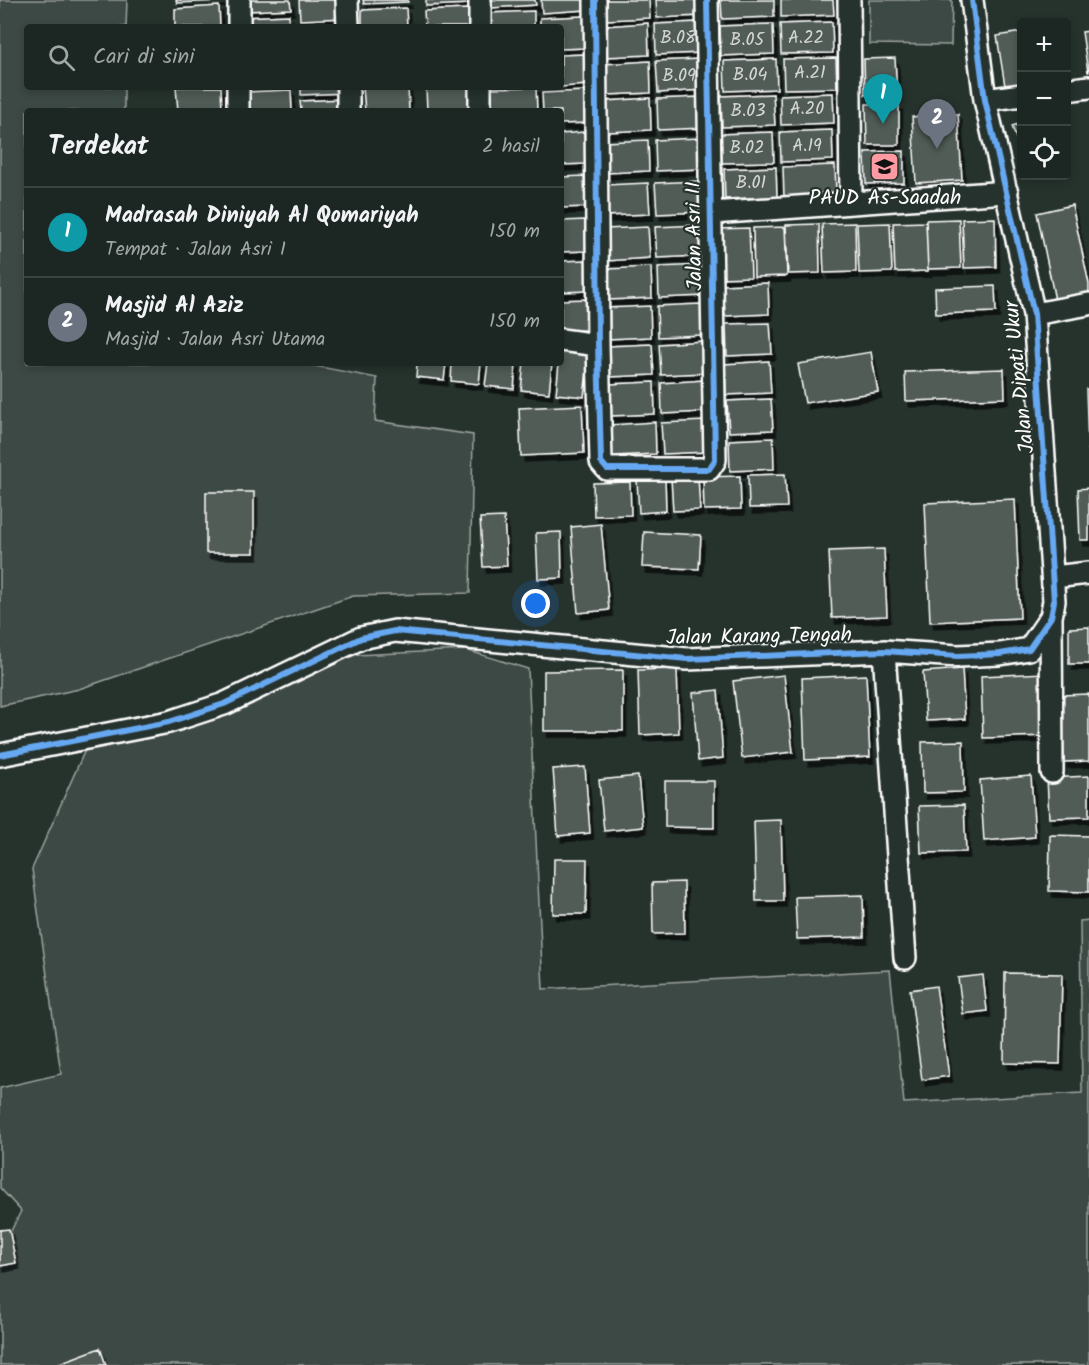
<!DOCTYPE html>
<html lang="id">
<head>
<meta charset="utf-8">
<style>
	body { margin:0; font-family:Kalam,sans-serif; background:#252e2a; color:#f1f3f6 }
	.controls { position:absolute; right:18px; top:18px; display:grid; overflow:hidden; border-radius:6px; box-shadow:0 3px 9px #0003 }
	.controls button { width:54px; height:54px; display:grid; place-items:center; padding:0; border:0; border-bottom:2px solid #3a4340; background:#1c2622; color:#f1f3f6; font:30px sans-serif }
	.you { position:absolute; left:536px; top:604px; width:21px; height:21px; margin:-15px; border:4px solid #fff; border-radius:50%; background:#1a73e8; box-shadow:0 0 0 9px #1a73e833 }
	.badge { display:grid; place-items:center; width:39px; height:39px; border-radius:50%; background:#db2777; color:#fff; font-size:20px; font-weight:700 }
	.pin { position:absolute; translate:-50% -50px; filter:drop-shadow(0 2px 3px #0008) }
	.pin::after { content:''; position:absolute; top:32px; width:21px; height:18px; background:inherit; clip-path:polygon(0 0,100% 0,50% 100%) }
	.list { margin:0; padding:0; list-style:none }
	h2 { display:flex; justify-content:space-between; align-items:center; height:78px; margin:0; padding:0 24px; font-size:26px }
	h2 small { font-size:20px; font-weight:400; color:#a0a5a5 }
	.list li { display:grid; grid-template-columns:39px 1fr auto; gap:18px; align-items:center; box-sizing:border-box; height:90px; padding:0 24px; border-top:2px solid #3a4340 }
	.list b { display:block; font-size:22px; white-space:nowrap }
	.list p { margin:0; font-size:20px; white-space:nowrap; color:#a0a5a5 }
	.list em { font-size:20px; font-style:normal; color:#a0a5a5 }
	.icon { flex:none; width:33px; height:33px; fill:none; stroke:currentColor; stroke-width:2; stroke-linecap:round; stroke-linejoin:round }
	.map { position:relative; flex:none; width:1089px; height:1365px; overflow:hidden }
	.search { position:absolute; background:#1c2622; box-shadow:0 3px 9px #0003; left:24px; top:24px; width:540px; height:66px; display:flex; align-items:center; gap:15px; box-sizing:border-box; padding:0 21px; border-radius:6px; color:#a0a5a5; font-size:22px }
	.panel { position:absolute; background:#1c2622; box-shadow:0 3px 9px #0003; left:24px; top:108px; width:540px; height:258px; border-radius:6px }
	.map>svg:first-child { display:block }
	.green { fill:#3e4944; stroke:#9ea4a2; stroke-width:1.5 }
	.building { fill:#515c57; stroke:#fff; stroke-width:1.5; filter:url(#shadow) }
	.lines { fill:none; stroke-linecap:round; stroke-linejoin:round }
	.street-casing { stroke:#fff; stroke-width:26 }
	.street { stroke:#26332d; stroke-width:21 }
	.cycleway-casing { stroke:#26332d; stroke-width:10 }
	.cycleway { stroke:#66a8f1; stroke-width:6 }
	.labels { text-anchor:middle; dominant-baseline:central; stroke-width:4.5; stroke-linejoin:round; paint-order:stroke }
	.number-label { font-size:18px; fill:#d4d6d5 }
	.poi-label { font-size:21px; fill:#fff; stroke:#26332d }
	.street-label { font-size:21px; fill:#fff; stroke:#26332d }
</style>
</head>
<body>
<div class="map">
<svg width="1089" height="1365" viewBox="0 0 1089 1365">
	<defs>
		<filter id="shadow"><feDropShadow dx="3.5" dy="6" stdDeviation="0" flood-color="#0009"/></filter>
	</defs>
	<rect width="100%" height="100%" fill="#26332d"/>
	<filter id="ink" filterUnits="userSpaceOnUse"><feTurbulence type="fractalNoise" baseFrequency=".0167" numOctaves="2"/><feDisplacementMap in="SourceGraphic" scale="12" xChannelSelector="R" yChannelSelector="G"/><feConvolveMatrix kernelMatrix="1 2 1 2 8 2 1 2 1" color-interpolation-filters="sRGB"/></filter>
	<g filter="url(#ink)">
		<path class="green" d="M0,0h127l-1,27h-99v60h97v24h-97v252h273l77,15 -2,43 98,14 -3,158 -117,3 -274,93 -79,17z
			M869,0h83l-1,45 -82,-1z
			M466,650l62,19 15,320 347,-19 14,133 178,-10 -2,-172 9,-1v445h-1089v-112l21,-42 -21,-23v-100l61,-14 -29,-205 53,-119 270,-95z"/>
		<path class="building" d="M176,0h45v1l-44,2z
			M246,0h44l1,9 -44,2z
			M299,0h44l2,18 -45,2z
			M363,0h45v2l-44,2z
			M426,0h44v4l-44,2z
			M491,0h44l1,5 -45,3z
			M541,0h45v10l-44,3z
			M605,0h44l1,18 -45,2z
			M656,0h44l1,16 -44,2z
			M721,0h53v17l-52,2z
			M781,0h52l1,15 -53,2z
			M219,6l1,21h-45v-18z
			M406,8l1,19h-45v-17z
			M468,9l1,18h-44l-1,-16z
			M534,11v16h-44l-1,-14z
			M289,15v12h-44v-10z
			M584,16l2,32 -25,1v-22h-21v-9z
			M699,22l1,31 -44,2 -1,-31z
			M832,22l1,31 -52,1 -1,-30z
			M648,23l1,32 -44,2 -1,-31z
			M773,24l1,30 -53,2 -1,-30z
			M1089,31v41h-1l-6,-40z
			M1022,32v51l-17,3 -8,-50z
			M586,54l1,31 -26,2v-32z
			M836,58l1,30 -53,1 -1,-30z
			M895,58l2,36 -32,1 -1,-36z
			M701,59l2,31 -45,3 -2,-32z
			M776,59l1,30 -52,2 -1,-30z
			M650,61l1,32 -44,2 -2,-31z
			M176,87h45l1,24h-44z
			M301,87h45v6l-45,2z
			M363,87h45l1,24h-44z
			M426,87h45l1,24h-45z
			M536,87l1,24h-44l-2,-23z
			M291,90l1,21h-45l-1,-19z
			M586,91l2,32 -27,1v-13h-18l-1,-18z
			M833,93l1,30 -53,2 -1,-30z
			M773,94l2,31 -53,2 -1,-31z
			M701,97l2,31 -45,2 -1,-31z
			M650,98l1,32 -44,2 -1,-31z
			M344,99l1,12h-44l-1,-10z
			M866,104h33v41h-32z
			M958,114l4,66 -46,3 -4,-66z
			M1022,123v33l-10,-30z
			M832,130l1,30 -52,2 -1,-30z
			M584,132l2,32 -25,1v-31z
			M773,132l1,30 -52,1 -1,-29z
			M699,138l2,31 -45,2 -1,-31z
			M648,140l1,31 -44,2 -1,-31z
			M904,151v32l-38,1 -1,-32z
			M835,165l1,30 -52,2 -1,-30z
			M776,167l1,30 -52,2 -1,-30z
			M584,176l2,31 -25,1v-31z
			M699,181l2,31 -44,2 -2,-31z
			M648,183l2,31 -45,2 -1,-31z
			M1072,205l17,79v9l-34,7 -18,-87z
			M995,218l1,49 -32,1 -2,-49z
			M959,219l2,49 -33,1 -2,-49z
			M585,220l1,31 -25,1v-31z
			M926,222l2,49 -33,1 -2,-49z
			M855,223l1,49 -32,1 -2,-49z
			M890,223l2,49 -33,1 -2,-49z
			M819,224l1,49 -32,1 -2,-49z
			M699,225l2,31 -44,2 -2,-31z
			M648,227l2,31 -44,3 -2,-32z
			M785,227l2,49 -33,1 -1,-49z
			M749,228l2,49 -33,1 -1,-49z
			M587,260l1,31 -27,1v-31z
			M702,265l2,31 -45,2 -1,-31z
			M651,267l1,31 -44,2 -2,-31z
			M768,283l1,31 -44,2 -2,-31z
			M995,286l1,26 -60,2 -1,-26z
			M586,299l2,31 -27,1v-31z
			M701,304l1,31 -44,2 -1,-31z
			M650,306l1,31 -44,2 -1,-31z
			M770,323l2,31 -45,2 -1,-32z
			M704,341l1,32 -44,2 -2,-31z
			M652,344l2,31 -45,2 -1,-31z
			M561,348l28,3 -5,46 -28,-3 3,-31h2z
			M871,352l7,40 -73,11 -7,-39z
			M769,361l2,32 -45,2 -1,-31z
			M417,363h29l-2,17 -28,-3z
			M452,363h29l-2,21 -28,-3z
			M488,363h28l-2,26 -29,-3z
			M524,363h28l-3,30 -28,-3z
			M1004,369l1,29 -99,3 -1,-29z
			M705,380l1,32 -44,2 -1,-31z
			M654,382l1,32 -44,2 -2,-32z
			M1086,389h3v60h-1z
			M771,399l2,31 -44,2 -2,-31z
			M582,405l2,48 -63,3 -2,-48z
			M706,421l1,31 -44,2 -2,-31z
			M655,422l1,32 -44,2 -2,-31z
			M773,438l1,31 -44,2 -1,-31z
			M785,474l2,33 -38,1 -1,-33z
			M740,476l1,33 -37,1 -1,-33z
			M698,477l2,33 -27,1 -2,-33z
			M665,478l1,33 -27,2 -2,-33z
			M630,482l1,33 -37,1 -1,-33z
			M1089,488v52h-9l-2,-51z
			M206,492h48v61h-48z
			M1015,499l5,119 -90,4 -5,-119z
			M504,517l3,49 -24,1 -3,-49z
			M601,524l8,86 -31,3 -7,-86z
			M561,532l1,46 -24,1 -2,-46z
			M644,532l57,3 -2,34 -57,-2z
			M884,549l3,67 -55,2 -3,-67z
			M1089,627v37h-20v-36z
			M677,669l2,64 -39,2 -2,-65z
			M962,669l3,50 -39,2 -3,-49z
			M623,670v61h-79v-60z
			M1045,673l3,63 -65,2 -2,-62z
			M784,675l9,77 -51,6 -9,-77z
			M866,675l4,82 -65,3 -3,-82z
			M718,690l5,68 -25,3 -5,-68z
			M1089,694v67l-25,1 -3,-67z
			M963,741l1,51 -41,1 -1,-51z
			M585,767l5,66 -32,3 -5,-67z
			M638,776l5,51 -39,4 -5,-51z
			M1031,776l4,61 -51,4 -4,-61z
			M1089,776v41l-40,1 -2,-40z
			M665,781h49v47l-49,-1z
			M964,805l2,47 -45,1 -2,-47z
			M781,820l2,81h-27l-2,-80z
			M1050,835l39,1v56l-40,-1z
			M554,859h33l-1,55h-33z
			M684,882l1,51 -32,1 -1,-51z
			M863,895l1,42 -67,2 -2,-42z
			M1005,973l57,1 -2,90 -56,-1z
			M983,975l4,36 -24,3 -5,-36z
			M936,986l13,90 -27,4 -12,-90z
			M9,1229l7,34 -16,3v-36z
			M100,1348l6,17h-52z"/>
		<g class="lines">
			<defs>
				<path id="street" d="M347,0l1,27
					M595,0l3,345 3,117 6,7h102l6,-9 -8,-460
					M849,0l2,203
					M239,27v-27
					M480,27v-27
					M348,87v24
					M1066,90l23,-3
					M985,100l37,-5
					M238,111v-24
					M480,111v-24
					M712,213l295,-21
					M1034,314l55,-10
					M561,340l37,5
					M1053,577l36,-4
					M1051,617l1,155
					M884,651l21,307
					M0,755l169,-33 55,-18 137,-66 34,-7 292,28 197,-8 74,5 42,-2 29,-5 22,-32 3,-16 -20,-287 -49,-214 -13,-100"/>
			</defs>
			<use href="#street" class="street-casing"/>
			<use href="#street" class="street"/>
			<defs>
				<path id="cycleway" d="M595,0l3,345 3,117 6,7h102l6,-9 -8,-460
					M0,755l169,-33 55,-18 137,-66 34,-7 292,28 197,-8 74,5 42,-2 29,-5 22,-32 3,-16 -20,-287 -49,-214 -13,-100"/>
			</defs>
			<use href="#cycleway" class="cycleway-casing"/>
			<use href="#cycleway" class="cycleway"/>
		</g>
	</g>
	<defs>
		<symbol id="school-square" viewBox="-11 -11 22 22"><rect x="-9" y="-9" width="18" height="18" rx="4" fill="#ff9aa2" stroke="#26332d"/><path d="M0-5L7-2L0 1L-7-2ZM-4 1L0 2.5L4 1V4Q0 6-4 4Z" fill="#111"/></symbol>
	</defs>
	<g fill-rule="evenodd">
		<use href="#school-square" x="868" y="150" width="33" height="33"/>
	</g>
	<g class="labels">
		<g class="number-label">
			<text x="678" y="38">B.08</text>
			<text x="806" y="38">A.22</text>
			<text x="747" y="40">B.05</text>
			<text x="810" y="73">A.21</text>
			<text x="750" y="75">B.04</text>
			<text x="679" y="76">B.09</text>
			<text x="807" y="109">A.20</text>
			<text x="748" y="111">B.03</text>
			<text x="807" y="146">A.19</text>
			<text x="747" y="148">B.02</text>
			<text x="751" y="183">B.01</text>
		</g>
		<g class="poi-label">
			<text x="885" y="198">PAUD As-Saadah</text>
		</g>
		<g class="street-label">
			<text transform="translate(695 236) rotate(-91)">Jalan Asri II</text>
			<text transform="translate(1020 377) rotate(-96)">Jalan Dipati Ukur</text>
			<text transform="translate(759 637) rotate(-1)">Jalan Karang Tengah</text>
		</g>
	</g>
</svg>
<div class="controls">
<button>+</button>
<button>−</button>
<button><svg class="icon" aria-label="locate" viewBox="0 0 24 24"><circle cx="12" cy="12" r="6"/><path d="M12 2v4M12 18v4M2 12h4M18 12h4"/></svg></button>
</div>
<div class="you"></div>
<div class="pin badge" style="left:883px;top:124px;background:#0f9aa8">1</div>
<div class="pin badge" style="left:937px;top:149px;background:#6b7280">2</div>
<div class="search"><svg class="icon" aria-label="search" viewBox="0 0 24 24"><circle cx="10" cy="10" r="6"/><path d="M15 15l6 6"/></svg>Cari di sini</div>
<section class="panel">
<h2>Terdekat<small>2 hasil</small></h2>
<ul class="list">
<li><span class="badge" style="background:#0f9aa8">1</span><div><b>Madrasah Diniyah Al Qomariyah</b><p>Tempat · Jalan Asri I</p></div><em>150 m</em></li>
<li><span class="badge" style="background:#6b7280">2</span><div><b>Masjid Al Aziz</b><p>Masjid · Jalan Asri Utama</p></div><em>150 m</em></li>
</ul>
</section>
</div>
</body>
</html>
